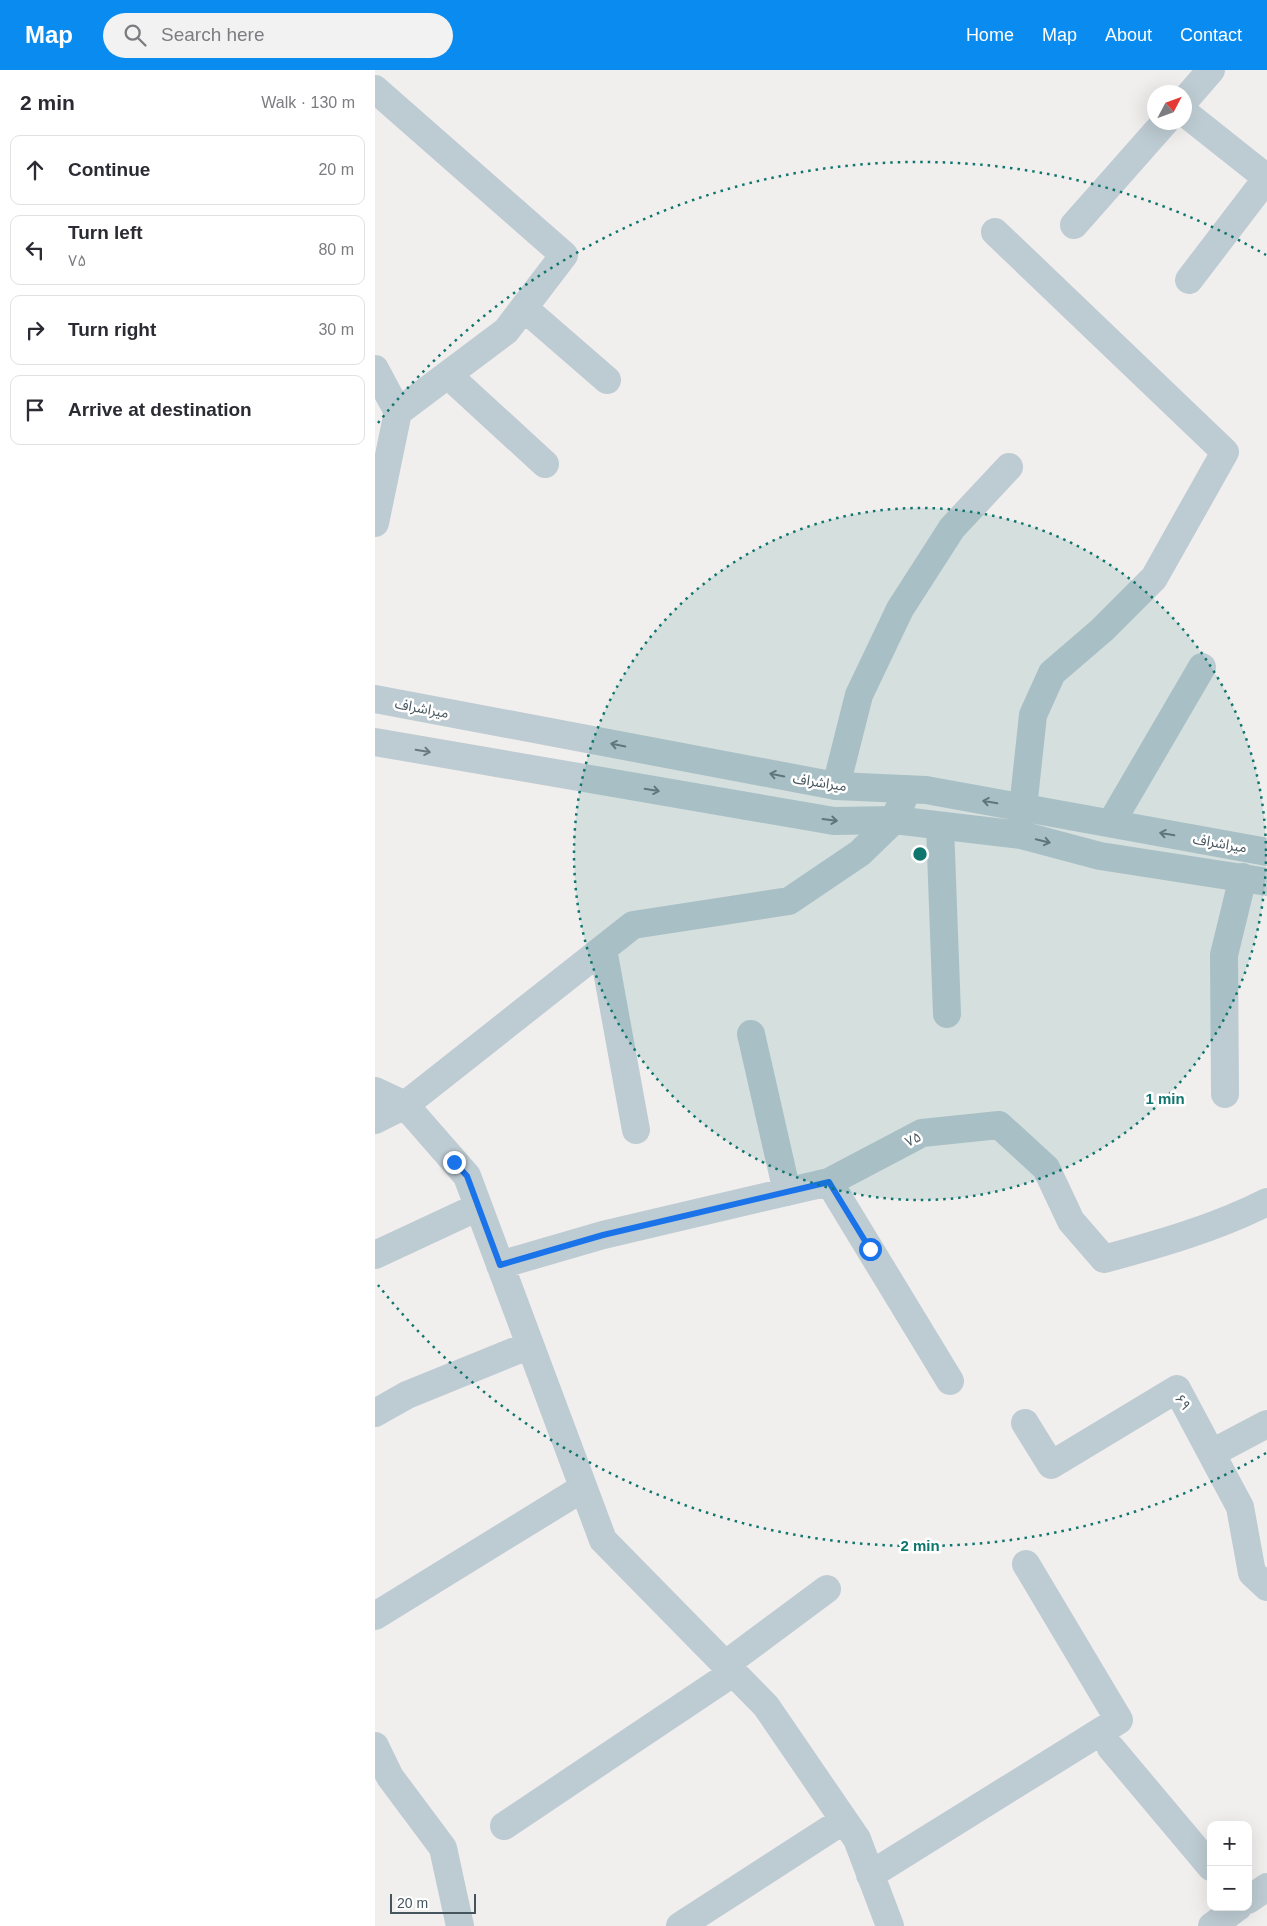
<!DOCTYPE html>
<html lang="en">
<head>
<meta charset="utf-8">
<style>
	body { margin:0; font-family:Arial,"Noto Sans Arabic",sans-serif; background:#f2f2f3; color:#2b2b33 }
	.controls { position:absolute; right:15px; bottom:15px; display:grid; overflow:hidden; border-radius:10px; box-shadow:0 5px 20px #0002 }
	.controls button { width:45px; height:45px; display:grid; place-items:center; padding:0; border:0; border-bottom:1px solid #e1e1e2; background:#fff; color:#2b2b33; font:25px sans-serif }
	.compass { position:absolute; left:772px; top:15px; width:45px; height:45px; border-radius:50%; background:#fff; box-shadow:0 5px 20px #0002; rotate:49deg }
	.scale { position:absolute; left:15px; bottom:12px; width:86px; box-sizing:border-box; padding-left:5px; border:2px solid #45555d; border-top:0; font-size:14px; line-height:18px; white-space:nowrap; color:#45555d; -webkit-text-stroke:4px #fff; paint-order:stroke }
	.stop { position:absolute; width:15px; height:15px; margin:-11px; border:4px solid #1a73e8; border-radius:50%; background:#fff }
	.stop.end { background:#1a73e8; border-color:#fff; box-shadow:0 1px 5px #0008 }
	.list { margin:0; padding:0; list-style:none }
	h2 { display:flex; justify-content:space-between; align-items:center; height:65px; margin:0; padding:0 20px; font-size:21px }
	h2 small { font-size:16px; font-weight:400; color:#7c7c81 }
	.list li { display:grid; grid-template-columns:32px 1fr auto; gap:15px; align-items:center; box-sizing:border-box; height:70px; margin:0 10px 10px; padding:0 10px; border:1px solid #e1e1e2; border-radius:10px }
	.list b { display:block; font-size:19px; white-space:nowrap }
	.list p { margin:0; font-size:16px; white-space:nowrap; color:#7c7c81 }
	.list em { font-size:16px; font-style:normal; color:#7c7c81 }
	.icon { flex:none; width:28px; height:28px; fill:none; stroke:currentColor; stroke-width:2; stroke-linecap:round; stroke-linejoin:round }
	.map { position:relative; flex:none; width:892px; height:1856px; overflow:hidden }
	header { display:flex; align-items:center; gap:30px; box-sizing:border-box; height:70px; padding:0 25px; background:#098bf0; color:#fff }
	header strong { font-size:24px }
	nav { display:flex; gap:28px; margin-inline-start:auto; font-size:18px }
	.search { width:350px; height:45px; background:#f2f2f3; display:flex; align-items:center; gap:12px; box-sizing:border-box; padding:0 18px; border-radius:28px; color:#7c7c81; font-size:19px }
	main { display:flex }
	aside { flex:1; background:#fff }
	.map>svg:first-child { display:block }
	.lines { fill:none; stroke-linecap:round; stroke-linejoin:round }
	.minor { stroke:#bdcbd2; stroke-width:28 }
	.tertiary { stroke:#bdcbd2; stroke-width:28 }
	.oneway { stroke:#697880 }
	.route { stroke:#1a73e8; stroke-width:6 }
	.ring { fill:none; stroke:#0f766e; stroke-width:2.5; stroke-dasharray:2.5 5 }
	.labels { text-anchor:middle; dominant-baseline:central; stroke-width:5; stroke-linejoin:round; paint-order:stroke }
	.street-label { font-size:14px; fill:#45555d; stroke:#fff }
	.centre { fill:#0f766e; stroke:#fff; stroke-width:2.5 }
	.ring-label { font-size:15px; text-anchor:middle; font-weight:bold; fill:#0f766e; stroke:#fff; stroke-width:5; stroke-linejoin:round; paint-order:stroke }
</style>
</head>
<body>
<header>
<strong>Map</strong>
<div class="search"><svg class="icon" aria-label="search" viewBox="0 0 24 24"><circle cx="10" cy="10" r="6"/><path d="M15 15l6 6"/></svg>Search here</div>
<nav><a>Home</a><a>Map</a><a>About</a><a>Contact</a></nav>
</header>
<main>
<aside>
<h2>2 min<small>Walk · 130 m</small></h2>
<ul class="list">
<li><svg class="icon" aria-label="ahead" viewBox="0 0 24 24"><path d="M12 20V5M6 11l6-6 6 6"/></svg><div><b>Continue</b></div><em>20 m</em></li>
<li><svg class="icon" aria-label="left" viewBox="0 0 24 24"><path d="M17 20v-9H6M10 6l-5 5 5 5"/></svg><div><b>Turn left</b><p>۷۵</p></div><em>80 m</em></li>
<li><svg class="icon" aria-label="right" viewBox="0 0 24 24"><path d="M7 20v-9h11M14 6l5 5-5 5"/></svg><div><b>Turn right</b></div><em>30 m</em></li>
<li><svg class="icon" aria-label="arrive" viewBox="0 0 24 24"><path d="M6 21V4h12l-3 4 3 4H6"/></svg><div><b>Arrive at destination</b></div></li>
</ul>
</aside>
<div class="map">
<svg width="892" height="1856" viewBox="0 0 892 1856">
	<rect width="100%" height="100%" fill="#f1eeee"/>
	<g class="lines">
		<path class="minor" d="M0,19l189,166 -58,76 -108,81
			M810,30l26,-30
			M810,43l82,65
			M699,155l91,-103
			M620,162l230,220 -71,126 -52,52 -50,43 -19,42 -10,93
			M814,210l78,-102
			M149,238l83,72
			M0,299l23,43 -23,111
			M73,305l97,89
			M461,716l23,-91 41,-86 52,-81 57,-61
			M736,753l91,-156
			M565,756l7,188
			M228,879l33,181
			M376,964l36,158
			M0,1021l30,14
			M850,1024l-1,-139 19,-78
			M0,1050l30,-15
			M454,1112l121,199
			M0,1185l103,-48
			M125,1195l103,-30 226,-53 93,-49 77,-8 47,43 25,53 33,38c55,-15 112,-31 163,-57
			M0,1343l32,-18 123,-50
			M650,1353l26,42 126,-76 63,118 12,66 15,14
			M837,1383l55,-29
			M0,1546l208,-128
			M351,1594l101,-75
			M0,1676l15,31 53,71 17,78
			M736,1678l100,119
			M129,1756l230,-154
			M495,1805l249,-155 -93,-156
			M873,1830l19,-13
			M305,1856l164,-106
			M515,1856l-33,-87 -91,-133 -163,-166 -136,-364 -62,-71 228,-180 156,-24 71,-48 34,-33 13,-30
			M837,1856l26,-19"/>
		<path class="tertiary" d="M0,629l461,87 90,4 341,62
			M0,672l459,79 60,-1 127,15 79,21 167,26"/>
	</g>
	<defs><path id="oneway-shaft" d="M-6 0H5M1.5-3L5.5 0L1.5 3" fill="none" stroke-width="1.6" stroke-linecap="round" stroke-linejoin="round" transform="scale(1.25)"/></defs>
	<g class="oneway">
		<use href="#oneway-shaft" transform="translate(243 675) rotate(-169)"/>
		<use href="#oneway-shaft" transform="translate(48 681) rotate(10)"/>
		<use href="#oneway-shaft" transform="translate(402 705) rotate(-169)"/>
		<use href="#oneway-shaft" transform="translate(277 720) rotate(10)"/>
		<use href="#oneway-shaft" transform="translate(615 732) rotate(-170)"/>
		<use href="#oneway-shaft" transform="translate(455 750) rotate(7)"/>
		<use href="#oneway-shaft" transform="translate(792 764) rotate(-170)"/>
		<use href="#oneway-shaft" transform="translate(668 771) rotate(14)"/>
	</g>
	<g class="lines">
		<path class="route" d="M79,1092l13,14 33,89 103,-30 226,-53 41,67"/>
	</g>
	<circle cx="545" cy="784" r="346" fill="#0f766e" fill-opacity=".12"/>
	<g class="ring">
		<circle cx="545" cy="784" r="346"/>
		<path d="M891 1383A692 692 0 0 1 3 1215M3 353A692 692 0 0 1 891 185"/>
	</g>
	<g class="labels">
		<g class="street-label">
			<text transform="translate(47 638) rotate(11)">میراشراف</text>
			<text transform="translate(445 712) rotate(9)">میراشراف</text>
			<text transform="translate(845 773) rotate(10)">میراشراف</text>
			<text transform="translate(538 1069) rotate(-25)">۷۵</text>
			<text transform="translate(808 1332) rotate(55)">۶۹</text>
		</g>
	</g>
	<circle cx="545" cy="784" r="8" class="centre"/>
	<g class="ring-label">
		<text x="790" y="1034">1 min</text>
		<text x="545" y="1481">2 min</text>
	</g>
</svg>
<div class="controls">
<button>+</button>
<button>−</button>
</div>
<svg class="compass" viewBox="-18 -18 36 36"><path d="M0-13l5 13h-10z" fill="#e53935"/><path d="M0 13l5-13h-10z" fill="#7c7c81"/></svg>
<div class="scale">20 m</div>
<div class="stop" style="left:495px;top:1179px"></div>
<div class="stop end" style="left:79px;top:1092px"></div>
</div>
</main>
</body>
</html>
